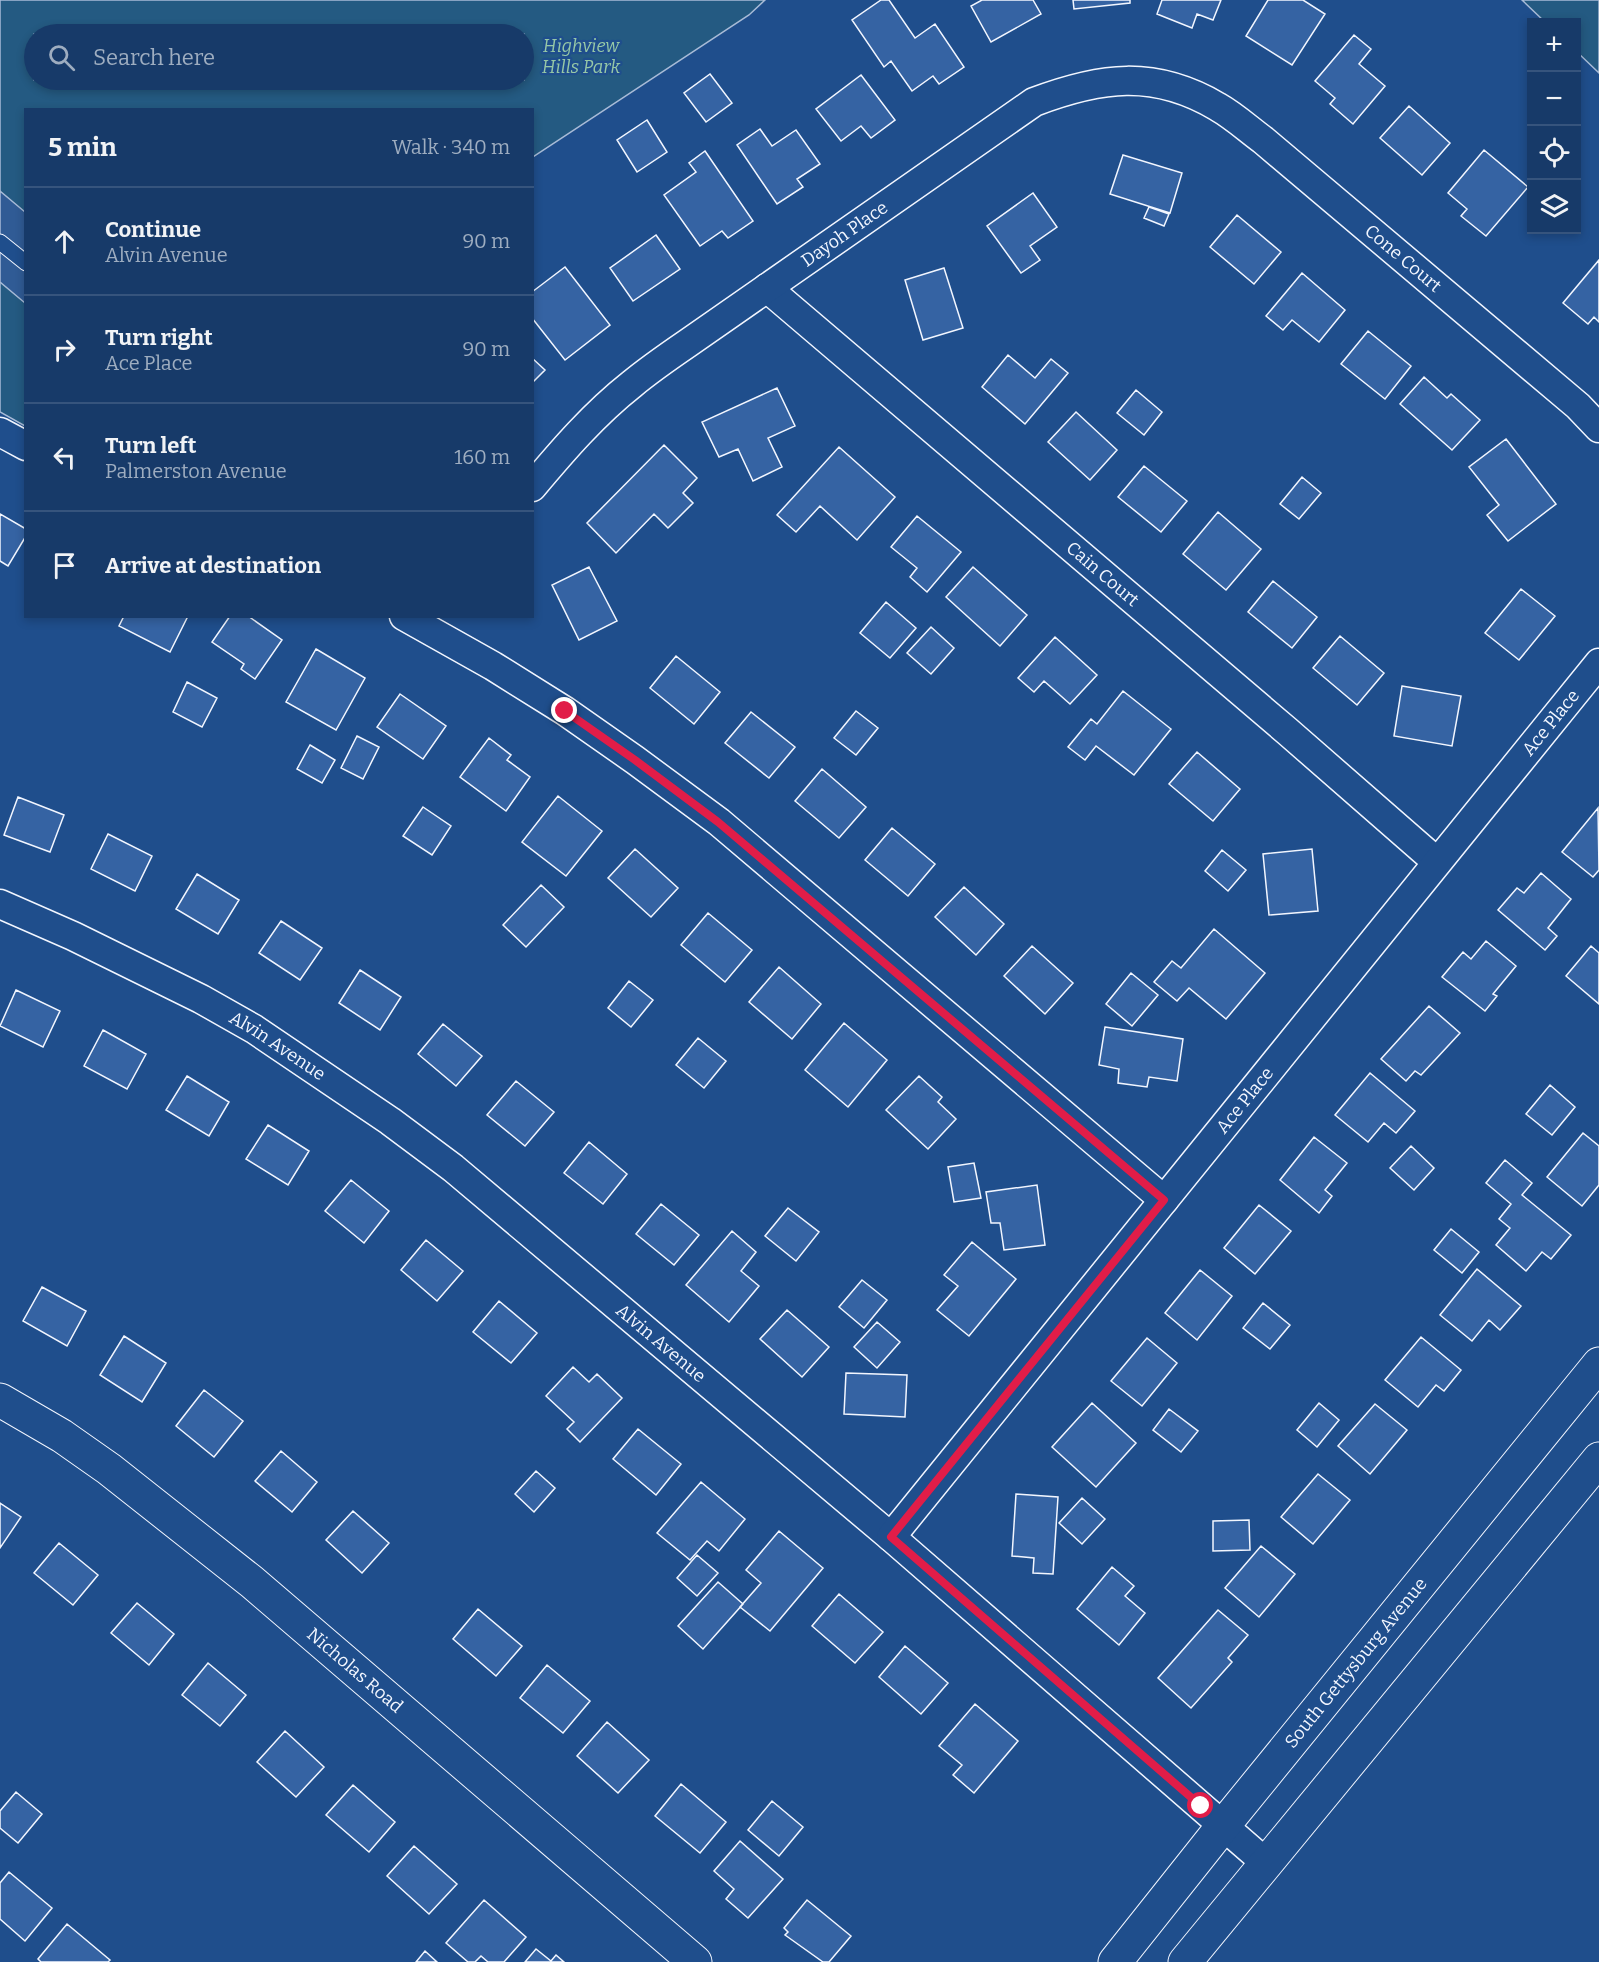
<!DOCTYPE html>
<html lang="en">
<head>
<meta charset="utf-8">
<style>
	body { margin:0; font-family:Bitter,serif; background:#244571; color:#f1f3f6 }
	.controls { position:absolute; right:18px; top:18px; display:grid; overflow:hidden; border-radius:0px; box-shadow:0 3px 9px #0003 }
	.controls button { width:54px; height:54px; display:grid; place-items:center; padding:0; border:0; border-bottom:2px solid #36547d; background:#173a69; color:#f1f3f6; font:30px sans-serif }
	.stop { position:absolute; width:18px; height:18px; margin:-14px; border:4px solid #e11d48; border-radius:50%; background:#fff }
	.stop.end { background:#e11d48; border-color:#fff; box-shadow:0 2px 6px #0008 }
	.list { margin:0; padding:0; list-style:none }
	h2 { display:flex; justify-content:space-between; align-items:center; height:78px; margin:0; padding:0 24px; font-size:26px }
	h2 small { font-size:20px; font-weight:400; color:#9eadc0 }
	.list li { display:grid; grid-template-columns:39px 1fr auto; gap:18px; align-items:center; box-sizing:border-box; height:108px; padding:0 24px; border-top:2px solid #36547d }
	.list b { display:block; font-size:22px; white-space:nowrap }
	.list p { margin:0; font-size:20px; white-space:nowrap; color:#9eadc0 }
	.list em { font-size:20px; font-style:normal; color:#9eadc0 }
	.icon { flex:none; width:33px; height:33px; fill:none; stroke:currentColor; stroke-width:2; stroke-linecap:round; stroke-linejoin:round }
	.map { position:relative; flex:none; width:1599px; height:1962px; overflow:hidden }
	.search { position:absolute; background:#173a69; box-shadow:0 3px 9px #0003; left:24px; top:24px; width:510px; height:66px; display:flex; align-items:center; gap:15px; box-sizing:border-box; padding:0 21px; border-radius:33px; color:#9eadc0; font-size:22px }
	.panel { position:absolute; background:#173a69; box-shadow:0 3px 9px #0003; left:24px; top:108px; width:510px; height:510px; border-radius:0px }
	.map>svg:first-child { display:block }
	.green { fill:#245a82; stroke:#a8bbd7; stroke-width:1.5; fill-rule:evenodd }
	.parking { fill:#305b95; stroke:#a8bbd7; stroke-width:1.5 }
	.building { fill:#3563a3; stroke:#f2f6ff; stroke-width:1.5 }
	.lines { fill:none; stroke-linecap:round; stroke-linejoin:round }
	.lane-casing { stroke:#f2f6ff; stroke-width:17 }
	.street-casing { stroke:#f2f6ff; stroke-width:31 }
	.secondary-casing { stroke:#f2f6ff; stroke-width:35 }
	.lane { stroke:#1f4e8c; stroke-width:15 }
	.street { stroke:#1f4e8c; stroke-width:28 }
	.secondary { stroke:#1f4e8c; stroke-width:33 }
	.route { stroke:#e11d48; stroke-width:8 }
	.labels { text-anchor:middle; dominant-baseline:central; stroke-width:4.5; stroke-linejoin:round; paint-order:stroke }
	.park-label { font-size:18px; font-style:italic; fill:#97c8a6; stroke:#1f4e8c }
	.street-label { font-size:18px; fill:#f2f6ff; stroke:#1f4e8c }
</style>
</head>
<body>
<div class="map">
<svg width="1599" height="1962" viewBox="0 0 1599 1962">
	<rect width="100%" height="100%" fill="#1f4e8c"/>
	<path class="green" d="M0,0h765l-16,15 -216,142 -1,-47h-506l-1,316 -25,-14zM34,34h490v46h-490z
		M1522,0h77v73l-22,-21 -1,-30h-31z"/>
	<path class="parking" d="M0,191l25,21v91l-25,-21z"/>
	<path class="building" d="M881,0h8l26,38 20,-14 29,43 -25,17 -6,-8 -21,15 -21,-30 -7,6 -32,-47z
		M982,0h51l8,14 -50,28 -20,-36z
		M1073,0h57v3l-56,6z
		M1162,0h59l-8,20 -16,-6 -5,14 -35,-14z
		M1268,0h35l22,14 -33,51 -46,-29z
		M1354,35l17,14 -12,15 26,22 -32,38 -23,-20 5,-6 -20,-17z
		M710,74l22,29 -26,19 -22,-29z
		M861,75l34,45 -24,18 -10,-12 -20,15 -25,-32z
		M1409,106l41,37 -28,32 -42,-37z
		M647,120l20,32 -30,20 -20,-32z
		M760,129l12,17 24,-16 24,34 -23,15 6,8 -26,17 -40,-59z
		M1484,150l44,37 -42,49 -25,-20 6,-7 -19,-16z
		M705,151l48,70 -25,17 -6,-7 -22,15 -36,-51 32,-23 -7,-9z
		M1123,155l59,18 -12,40 -60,-19z
		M1033,193l24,34 -27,19 10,14 -19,13 -34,-47z
		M1149,207l20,7 -5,12 -20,-8z
		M1237,215l44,37 -27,32 -44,-37z
		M656,235l24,34 -47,32 -23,-33z
		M1599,260v62l-5,-5 -6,7 -25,-21z
		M565,267l45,58 -45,35 -33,-42v-26z
		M944,268l19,60 -40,12 -18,-60z
		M1302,273l43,37 -26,32 -27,-22 -9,10 -17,-14z
		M1368,331l43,35 -26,33 -44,-35z
		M1008,355l27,23 16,-19 17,14 -43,51 -43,-37z
		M532,358l13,12 -13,13z
		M1424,377l23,21 4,-4 29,26 -28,30 -52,-46z
		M777,388l18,38 -27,12 14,29 -29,14 -15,-32 -19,8 -17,-35z
		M1136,390l26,22 -18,23 -27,-22z
		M1076,412l41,38 -27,30 -42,-38z
		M1506,439l50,65 -48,37 -21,-26 12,-10 -30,-38z
		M664,445l33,33 -14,15 10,10 -25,25 -14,-14 -38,39 -29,-30z
		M839,447l56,50 -38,43 -37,-34 -24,26 -19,-17z
		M1144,466l43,35 -26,31 -43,-35z
		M1302,477l19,16 -22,26 -19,-15z
		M1218,512l43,37 -35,41 -43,-36z
		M0,514l26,15v7l-18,30 -8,-5z
		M917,516l44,36 -34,40 -17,-15 7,-9 -26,-21z
		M589,567l28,54 -38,19 -27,-55z
		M973,567l54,48 -27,31 -54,-49z
		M1273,581l44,36 -25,31 -44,-36z
		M1521,589l34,27 -36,44 -34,-27z
		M886,602l30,26 -26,30 -30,-25z
		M124,616h64l-18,36 -51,-26z
		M230,616h18l34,24 -27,39 -14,-10 3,-5 -32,-22z
		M931,627l23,21 -23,26 -24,-21z
		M1340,636l44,37 -27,32 -44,-37z
		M1055,637l42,38 -27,29 -26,-23 -10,11 -16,-14z
		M316,649l49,29 -29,52 -50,-28z
		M676,656l44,36 -26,32 -44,-36z
		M187,682l30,16 -15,29 -29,-15z
		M1402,686l59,10 -9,50 -58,-10z
		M1123,691l48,38 -37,46 -38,-29 -11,14 -17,-13 23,-28 6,5z
		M400,694l46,32 -23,33 -46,-32z
		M856,711l22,17 -22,27 -22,-17z
		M751,712l44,35 -26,31 -44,-35z
		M357,736l22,11 -16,32 -22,-11z
		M489,738l22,17 -4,5 23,17 -24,34 -46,-34z
		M310,745l25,15 -13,23 -25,-14z
		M1197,752l43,37 -27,32 -44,-37z
		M822,769l44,38 -27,31 -44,-37z
		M558,796l44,35 -36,45 -44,-34z
		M18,797l46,18 -14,37 -46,-17z
		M423,807l28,19 -19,29 -29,-19z
		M1598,808l1,62 -6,7 -31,-25z
		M892,828l43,36 -27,32 -43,-36z
		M108,834l44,22 -17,35 -44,-22z
		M635,849l43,39 -27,29 -43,-39z
		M1312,849l6,62 -49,4 -6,-61z
		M1222,850l24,20 -18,21 -23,-20z
		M1541,873l30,26 -23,29 9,8 -12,14 -47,-40 19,-22 7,5z
		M197,874l42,26 -21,34 -42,-25z
		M541,885l23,22 -38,40 -23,-22z
		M964,887l40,37 -28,31 -41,-38z
		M708,913l44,37 -27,32 -44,-37z
		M281,921l41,27 -22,32 -41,-27z
		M1214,929l51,44 -39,46 -37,-31 -12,13 -23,-19 18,-21 9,7z
		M1486,941l30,25 -23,28 4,2 -12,15 -43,-34 21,-25 8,7z
		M1032,946l41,37 -28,31 -41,-38z
		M1591,946l8,7v51l-33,-28z
		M779,967l42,37 -29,35 -43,-37z
		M360,970l41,27 -21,33 -41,-27z
		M1131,973l27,22 -26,31 -26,-22z
		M629,981l24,19 -22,27 -23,-19z
		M16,990l44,21 -17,36 -43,-21z
		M1429,1006l31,27 -39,42 -6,-4 -9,10 -25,-22z
		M844,1023l43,37 -39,47 -43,-37z
		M443,1024l39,32 -26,30 -38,-32z
		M1105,1027l78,12 -6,42 -28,-4 -2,10 -29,-4 1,-14 -20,-4z
		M103,1030l43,24 -19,35 -43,-23z
		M698,1038l28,23 -22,27 -28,-23z
		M1370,1073l45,38 -19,22 -12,-10 -16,19 -33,-27z
		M187,1076l42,26 -20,34 -43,-26z
		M919,1076l23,21 -4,5 18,17 -28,30 -42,-39z
		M516,1081l38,31 -29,34 -38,-31z
		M1550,1085l25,22 -23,28 -26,-21z
		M268,1125l41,26 -21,34 -42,-26z
		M1583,1133l16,13v39l-17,21 -35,-29z
		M1314,1137l33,26 -22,27 7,6 -13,17 -39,-33z
		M589,1142l38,32 -24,30 -39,-31z
		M1411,1146l23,22 -20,22 -24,-22z
		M1505,1160l27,23 -10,12 49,40 -20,24 -9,-7 -16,19 -30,-26 14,-17 -11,-9 12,-15 -25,-21z
		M974,1163l7,35 -27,4 -6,-35z
		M351,1180l38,31 -25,32 -39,-32z
		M1037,1185l8,60 -41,5 -4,-27h-9l-5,-31z
		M661,1204l38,31 -25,30 -38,-31z
		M1259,1205l32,26 -36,43 -31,-26z
		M788,1208l31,24 -23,29 -31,-25z
		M1451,1229l28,23 -17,21 -28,-23z
		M732,1231l24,21 -15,19 18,15 -30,36 -43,-37z
		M426,1240l37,31 -26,30 -36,-31z
		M972,1242l44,37 -47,57 -32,-26 21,-24 -14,-11z
		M1477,1269l44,37 -21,24 -11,-10 -17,21 -32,-26z
		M1200,1270l32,26 -35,44 -32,-27z
		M862,1280l25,20 -23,28 -25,-21z
		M42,1287l44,24 -19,35 -44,-25z
		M499,1301l38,32 -26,30 -38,-31z
		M1263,1303l27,22 -20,24 -27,-21z
		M787,1310l42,37 -27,30 -42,-38z
		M877,1322l23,20 -23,26 -23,-21z
		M124,1336l42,27 -24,39 -42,-27z
		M1421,1337l40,33 -17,21 -8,-6 -18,22 -33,-27z
		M1147,1338l30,25 -35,43 -31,-25z
		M573,1367l16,15 8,-8 25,24 -42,44 -13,-13 7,-7 -28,-26z
		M846,1373l61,2 -2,42 -61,-3z
		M204,1390l39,31 -29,36 -38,-31z
		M1092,1403l44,40 -40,44 -44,-40z
		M1319,1403l20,17 -22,27 -20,-17z
		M1375,1404l32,26 -37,44 -32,-28z
		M1169,1409l29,22 -17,21 -28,-22z
		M638,1429l43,35 -25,31 -43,-36z
		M281,1451l36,31 -25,30 -37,-31z
		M536,1471l19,17 -21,24 -19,-18z
		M1318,1474l32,26 -37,44 -32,-27z
		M701,1482l44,37 -26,32 -12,-10 -17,19 -33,-27z
		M1016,1494l42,3 -5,77 -20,-1 1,-15 -22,-2z
		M1082,1498l23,21 -23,25 -23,-21z
		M0,1503l21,14 -21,31z
		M353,1511l36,32 -27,30 -36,-33z
		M1249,1520l1,30 -37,1v-30z
		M779,1531l44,37 -53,63 -30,-24 21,-24 -15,-13z
		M59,1543l39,32 -25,30 -39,-32z
		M1261,1546l34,28 -36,43 -34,-29z
		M697,1555l21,18 -21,23 -20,-18z
		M1112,1567l22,19 -9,10 20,17 -26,32 -42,-36z
		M718,1582l25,22 -40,45 -25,-23z
		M839,1594l44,38 -28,31 -43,-37z
		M137,1603l37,31 -25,31 -38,-32z
		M478,1609l44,37 -26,30 -43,-37z
		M1218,1610l30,25 -20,23 4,4 -41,46 -33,-30z
		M905,1646l43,37 -27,31 -42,-37z
		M208,1663l38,32 -26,31 -38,-31z
		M547,1665l43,36 -27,32 -43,-35z
		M975,1704l43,37 -44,52 -21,-18 9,-10 -23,-19z
		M607,1722l42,38 -31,33 -41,-37z
		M285,1731l39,36 -28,30 -39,-35z
		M681,1784l45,38 -26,31 -45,-37z
		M353,1785l42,37 -26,30 -43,-37z
		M16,1792l26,22 -24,29 -18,-15v-17z
		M772,1801l31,26 -24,29 -31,-26z
		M740,1841l43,38 -35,39 -22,-19 8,-10 -20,-18z
		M414,1846l43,38 -28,30 -42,-38z
		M9,1872l43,36 -27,33 -25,-22v-36z
		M484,1900l42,37 -22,25h-16l-7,-6 -6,6h-7l-22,-19z
		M807,1900l44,36 -22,26h-6l-38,-27 3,-3 -4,-4z
		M67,1924l43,36 -2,2h-67l-3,-3z
		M536,1949l15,12 5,-6 8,7h-39z
		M425,1951l12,11h-21z"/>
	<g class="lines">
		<defs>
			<path id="lane" d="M0,242l26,21"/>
			<g id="street">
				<path id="s1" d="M767,288l520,443 150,131"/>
				<path d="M0,432l26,14"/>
				<path id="s2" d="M532,487c31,-37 62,-73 100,-103 18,-15 37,-28 56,-41l346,-241c66,-25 120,-33 184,5 16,9 30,22 45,33l315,266 21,22"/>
				<path d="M404,616l89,50 72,45 70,49 84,62 445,378"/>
				<path id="s3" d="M0,904l73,32 128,63 53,30 136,92 63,47 438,369 375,326"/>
				<path id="s4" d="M891,1537l708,-874"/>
			</g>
			<g id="secondary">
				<path id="s5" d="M0,1400l62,36 47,33 143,113 443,380"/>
				<path id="s6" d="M1115,1962l108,-136 376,-462"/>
				<path d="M1185,1962l414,-503"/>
			</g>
		</defs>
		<use href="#lane" class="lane-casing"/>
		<use href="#street" class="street-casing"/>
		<use href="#secondary" class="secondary-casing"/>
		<use href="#lane" class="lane"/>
		<use href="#street" class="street"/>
		<use href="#secondary" class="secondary"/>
	</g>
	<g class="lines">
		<path class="route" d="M565,711l70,49 83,62 446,378 -273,337 310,269"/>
	</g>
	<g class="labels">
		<g class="park-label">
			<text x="581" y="46">Highview<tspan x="581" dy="21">Hills Park</tspan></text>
		</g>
		<g class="street-label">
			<text stroke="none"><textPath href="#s2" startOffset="404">Dayoh Place</textPath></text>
			<text stroke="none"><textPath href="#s2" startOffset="1066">Cone Court</textPath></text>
			<text stroke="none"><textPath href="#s1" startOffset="441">Cain Court</textPath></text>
			<text stroke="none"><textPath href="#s4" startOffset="1048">Ace Place</textPath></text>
			<text stroke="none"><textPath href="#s3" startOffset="312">Alvin Avenue</textPath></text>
			<text stroke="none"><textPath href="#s4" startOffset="562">Ace Place</textPath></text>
			<text stroke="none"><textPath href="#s3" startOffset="798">Alvin Avenue</textPath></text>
			<text stroke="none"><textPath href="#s6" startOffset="384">South Gettysburg Avenue</textPath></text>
			<text stroke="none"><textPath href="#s5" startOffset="447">Nicholas Road</textPath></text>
		</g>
	</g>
</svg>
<div class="controls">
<button>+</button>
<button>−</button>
<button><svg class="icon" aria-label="locate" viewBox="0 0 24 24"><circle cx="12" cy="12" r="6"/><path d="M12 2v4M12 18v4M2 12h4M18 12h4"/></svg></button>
<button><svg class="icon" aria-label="layers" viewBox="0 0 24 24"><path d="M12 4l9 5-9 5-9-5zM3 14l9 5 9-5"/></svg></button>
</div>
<div class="stop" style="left:1201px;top:1806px"></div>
<div class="stop end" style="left:565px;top:711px"></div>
<div class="search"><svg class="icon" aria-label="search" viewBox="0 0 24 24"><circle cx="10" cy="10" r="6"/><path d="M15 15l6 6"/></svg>Search here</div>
<section class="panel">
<h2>5 min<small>Walk · 340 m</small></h2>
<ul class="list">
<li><svg class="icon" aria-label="ahead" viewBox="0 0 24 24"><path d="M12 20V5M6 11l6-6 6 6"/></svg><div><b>Continue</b><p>Alvin Avenue</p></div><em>90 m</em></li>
<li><svg class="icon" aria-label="right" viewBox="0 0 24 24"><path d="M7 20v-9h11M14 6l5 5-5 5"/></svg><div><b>Turn right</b><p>Ace Place</p></div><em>90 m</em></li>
<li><svg class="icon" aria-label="left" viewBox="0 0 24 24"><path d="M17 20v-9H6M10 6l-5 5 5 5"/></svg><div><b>Turn left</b><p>Palmerston Avenue</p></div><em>160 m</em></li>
<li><svg class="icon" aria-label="arrive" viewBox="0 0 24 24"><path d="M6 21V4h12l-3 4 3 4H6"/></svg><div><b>Arrive at destination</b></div></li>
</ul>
</section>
</div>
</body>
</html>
